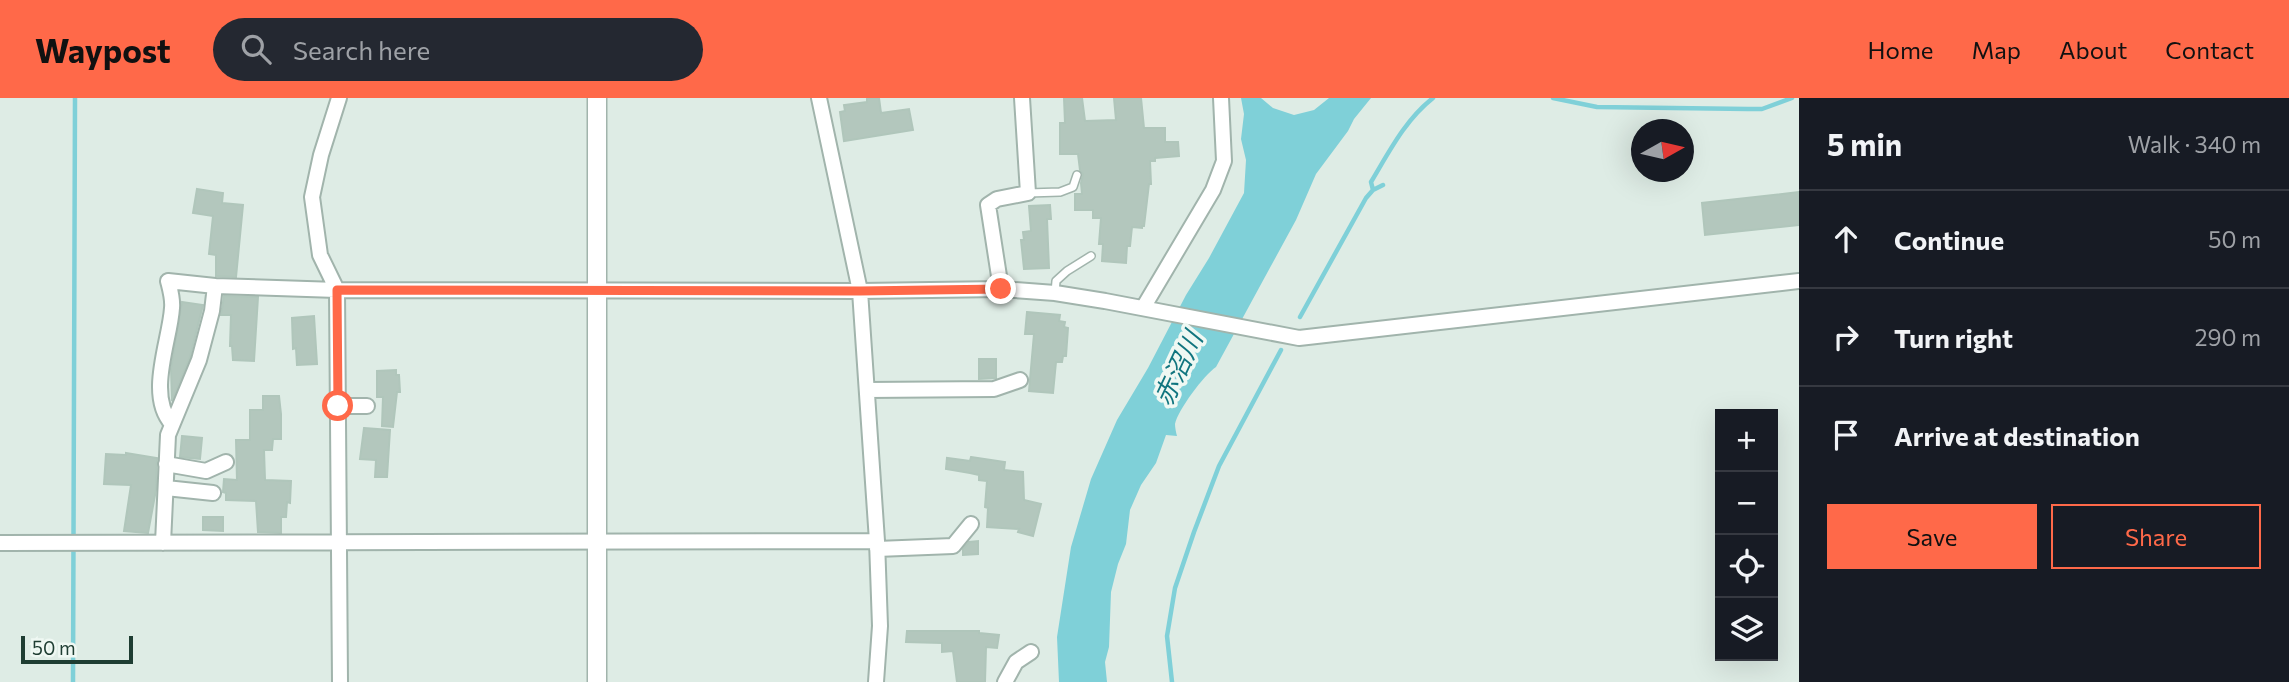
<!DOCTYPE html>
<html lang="en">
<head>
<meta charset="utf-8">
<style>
	body { margin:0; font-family:Commissioner,"Noto Sans JP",sans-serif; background:#242831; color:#f1f3f6 }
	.controls { position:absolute; right:21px; bottom:21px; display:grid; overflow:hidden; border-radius:0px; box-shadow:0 7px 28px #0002 }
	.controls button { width:63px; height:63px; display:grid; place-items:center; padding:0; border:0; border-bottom:2px solid #363941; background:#171b24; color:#f1f3f6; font:35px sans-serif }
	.compass { position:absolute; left:1631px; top:21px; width:63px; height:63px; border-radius:50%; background:#171b24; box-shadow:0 7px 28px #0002; rotate:82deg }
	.scale { position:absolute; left:21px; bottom:18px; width:112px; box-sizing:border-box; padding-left:7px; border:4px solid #1e3d32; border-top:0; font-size:19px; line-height:24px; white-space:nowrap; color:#1e3d32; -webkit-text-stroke:5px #eff8f3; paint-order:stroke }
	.stop { position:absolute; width:21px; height:21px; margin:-16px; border:5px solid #ff6949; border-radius:50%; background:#fff }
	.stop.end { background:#ff6949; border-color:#fff; box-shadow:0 2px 7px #0008 }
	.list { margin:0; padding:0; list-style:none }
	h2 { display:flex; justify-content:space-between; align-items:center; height:91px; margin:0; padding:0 28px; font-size:30px }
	h2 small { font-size:23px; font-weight:400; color:#9ea1a6 }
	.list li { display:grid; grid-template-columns:46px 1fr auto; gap:21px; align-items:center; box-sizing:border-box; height:98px; padding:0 28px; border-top:2px solid #363941 }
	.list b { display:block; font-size:26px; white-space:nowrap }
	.list em { font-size:23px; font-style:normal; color:#9ea1a6 }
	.actions { display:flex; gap:14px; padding:21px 28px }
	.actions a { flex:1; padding:16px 0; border:2px solid #ff6949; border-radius:0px; text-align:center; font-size:24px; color:#ff6949 }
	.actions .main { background:#ff6949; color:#111 }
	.icon { flex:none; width:38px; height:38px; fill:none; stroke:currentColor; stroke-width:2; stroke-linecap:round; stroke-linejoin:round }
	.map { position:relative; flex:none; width:1799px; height:584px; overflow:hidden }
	header { display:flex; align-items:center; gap:42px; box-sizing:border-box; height:98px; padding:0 35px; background:#ff6949; color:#111 }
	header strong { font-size:33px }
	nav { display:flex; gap:38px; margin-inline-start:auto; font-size:24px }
	.search { width:490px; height:63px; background:#242831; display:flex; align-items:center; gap:18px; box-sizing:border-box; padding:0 24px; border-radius:38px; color:#9ea1a6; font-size:26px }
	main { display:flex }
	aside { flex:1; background:#171b24 }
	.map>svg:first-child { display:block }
	.water { fill:#7fd0d8 }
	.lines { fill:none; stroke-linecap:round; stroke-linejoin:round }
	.stream { stroke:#7fd0d8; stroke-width:4.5 }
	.building { fill:#b3c7bd; stroke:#b0c6bb; stroke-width:2 }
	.service-casing { stroke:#a1b4ac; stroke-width:10 }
	.minor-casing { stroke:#a1b4ac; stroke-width:18 }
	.tertiary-casing { stroke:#a1b4ac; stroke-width:21 }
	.service { stroke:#fff; stroke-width:7 }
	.minor { stroke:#fff; stroke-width:14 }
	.tertiary { stroke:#fff; stroke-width:18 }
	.route { stroke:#ff6949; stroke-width:9 }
	.labels { text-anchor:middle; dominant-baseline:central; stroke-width:7; stroke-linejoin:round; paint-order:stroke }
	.water-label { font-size:26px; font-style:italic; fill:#11757f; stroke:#eff8f3 }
</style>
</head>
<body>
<header>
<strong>Waypost</strong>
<div class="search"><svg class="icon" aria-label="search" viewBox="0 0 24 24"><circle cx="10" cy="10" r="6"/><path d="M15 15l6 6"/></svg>Search here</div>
<nav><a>Home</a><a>Map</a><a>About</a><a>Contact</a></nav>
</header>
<main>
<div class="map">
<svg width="1799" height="584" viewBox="0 0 1799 584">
	<rect width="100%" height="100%" fill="#deece5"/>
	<path class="water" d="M1241,0h20l12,10 21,7 20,-5 15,-12h42l-17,21 -6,12 -32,43 -20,46 -80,147c-12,8 -38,43 -41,57 0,3 1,9 2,12l-11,-1 -10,28 -15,22 -11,25 -4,34 -8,20 -7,28 -2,55 -4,15 2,20h-48l-2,-45 14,-90 20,-68 26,-59 31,-52 38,-73 23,-37 35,-65 2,-33 -5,-21 3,-25z"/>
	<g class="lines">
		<path class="stream" d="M1553,0l44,9 151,2h14l30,-11
			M1373,92l-2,-8c18,-30 34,-62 62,-84
			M1300,219l66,-119 7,-8 10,-5
			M73,584l2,-584
			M1172,584l-5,-46 8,-48 19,-56 25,-66 62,-116"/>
	</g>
	<path class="building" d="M867,0h12l2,15 28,-4 4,21 -69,11 -4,-29 5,-1 -1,-6 23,-3z
		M1064,0h18l3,23 31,-1 -2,-22h27l3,30h21v14h13l1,14 -24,2v3h-5l1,23h-2l-5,42h-2v2l-10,-1 -2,19h-3l-1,17 -24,-2 1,-17h-4l2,-26h-8v-8h-18v-16h7l-1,-11 2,-9 -3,-4 -2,-16h-18v-31h5z
		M197,91l26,4 -1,10 21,2 -7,72 -20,-1v-21l-7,-1 4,-38 -20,-3z
		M1799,94v33l-94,10 -3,-32z
		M1050,107l1,14h-4l2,49 -25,1 -3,-29h3l-1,-8 8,-1 -2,-25z
		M224,198l34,1 -4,64 -21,-1 -1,-14h-2l1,-31h-10z
		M182,204l21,3 -13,52 -18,44 -1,-32z
		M1027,214l33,3 -1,6 6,1 -1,5 4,1 -2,28h-3l-1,6h-6l-3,31 -24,-2 5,-57h-9z
		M314,218l3,48 -20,1 -1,-17 -3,1 -1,-31z
		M979,261h17v19l-17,1z
		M396,272v5h3l1,17h-3l-4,35 -11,-1 1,-29h-6v-26z
		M263,298h16l2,18v25h-8l-1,11h-8l1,30 26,1 -1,22 -3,-1 -1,15h-5v16l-23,-1 -2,-31 -30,-1v-7l-3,-1 1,-13 13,1 -1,-40h14v-30h13z
		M364,330l26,2 -3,47h-12l1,-17 -16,-1z
		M182,338l20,2 -2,21 -20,-2z
		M126,355l31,5 -1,32 -8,43 -24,-2 7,-46 -27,-1 2,-30 20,1z
		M971,359l34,5 -1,8 19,2 1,28 17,4 -8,32 -15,-4 1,-3 -32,-2 1,-19 -3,-1 2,-26 -8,-1v-5l-9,-2 -24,-4 1,-11 23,3z
		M203,419h20v14l-20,-1z
		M978,443v13l-15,1v-6l6,-7z
		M907,533h72v2l20,2 -2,13 -11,-1 -1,35h-28l-4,-31 -11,1v-9l-36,-1z"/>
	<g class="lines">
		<defs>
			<path id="service" d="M1028,95l32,-1 13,-5 4,-12
				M1055,195l1,-12 11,-10 24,-15"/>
			<path id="minor" d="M339,0l-18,57 -9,42 8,58 17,35 3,392
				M819,0l41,193 17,250 3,85 -4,56
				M1001,191l-13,-84 9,-6 31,-6 -6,-95
				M1143,210l70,-118 11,-29 -3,-63
				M867,292l127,-1 26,-9
				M338,308h29
				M172,326c-26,-29 -2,-83 0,-116 1,-9 -2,-19 -4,-27l47,5 122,4 523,1 141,-2 54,4 50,8 194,37 500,-57
				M166,366l40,7 20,-9
				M166,390l47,5
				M0,445l877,-2
				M163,445l5,-108 31,-75 13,-49 3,-25
				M877,451l76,-3 18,-22
				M1005,584l11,-20 15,-10"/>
			<path id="tertiary" d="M597,584v-584"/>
		</defs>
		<use href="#service" class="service-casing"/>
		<use href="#minor" class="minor-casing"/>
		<use href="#tertiary" class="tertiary-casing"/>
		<use href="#service" class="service"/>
		<use href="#minor" class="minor"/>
		<use href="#tertiary" class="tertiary"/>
	</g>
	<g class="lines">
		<path class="route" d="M338,308l-1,-116 523,1 141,-2"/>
	</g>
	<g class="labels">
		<g class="water-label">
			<text transform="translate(1177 270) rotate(-65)">赤沼川</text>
		</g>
	</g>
</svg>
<div class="controls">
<button>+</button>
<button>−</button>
<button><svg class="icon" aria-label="locate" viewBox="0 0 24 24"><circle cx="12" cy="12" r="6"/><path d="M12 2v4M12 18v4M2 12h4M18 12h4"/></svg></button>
<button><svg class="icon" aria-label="layers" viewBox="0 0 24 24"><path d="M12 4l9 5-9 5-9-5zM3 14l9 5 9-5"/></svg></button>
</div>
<svg class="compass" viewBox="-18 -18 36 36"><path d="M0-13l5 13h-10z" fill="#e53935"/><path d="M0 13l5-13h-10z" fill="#9ea1a6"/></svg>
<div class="scale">50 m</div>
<div class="stop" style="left:338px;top:308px"></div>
<div class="stop end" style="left:1001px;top:191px"></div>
</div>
<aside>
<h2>5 min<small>Walk · 340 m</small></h2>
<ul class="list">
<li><svg class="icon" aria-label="ahead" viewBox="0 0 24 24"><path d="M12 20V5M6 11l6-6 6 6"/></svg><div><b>Continue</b></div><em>50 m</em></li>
<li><svg class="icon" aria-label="right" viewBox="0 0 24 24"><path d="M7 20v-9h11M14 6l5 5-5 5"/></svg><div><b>Turn right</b></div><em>290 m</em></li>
<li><svg class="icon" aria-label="arrive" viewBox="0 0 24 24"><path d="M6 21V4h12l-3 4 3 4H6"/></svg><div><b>Arrive at destination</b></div></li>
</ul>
<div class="actions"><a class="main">Save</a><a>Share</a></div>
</aside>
</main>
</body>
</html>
